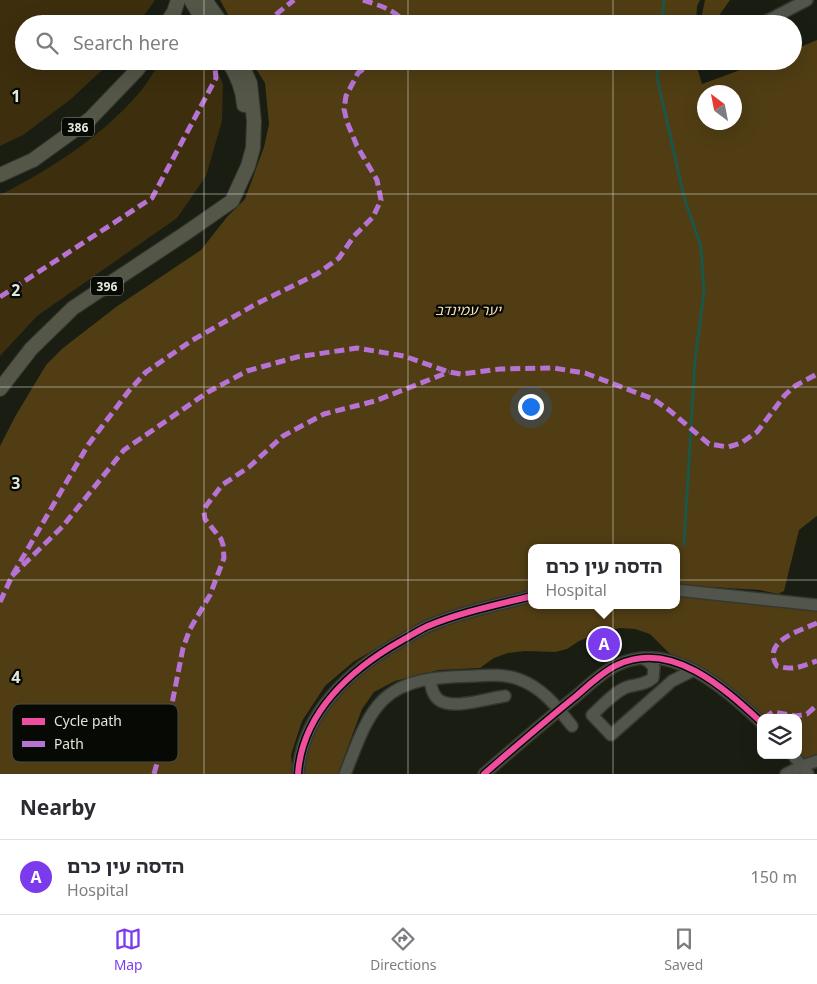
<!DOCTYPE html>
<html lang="en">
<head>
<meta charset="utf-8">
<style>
	body { margin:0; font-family:Georgia,"Noto Sans Hebrew",serif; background:#f7f7f7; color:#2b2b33 }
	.controls { position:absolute; right:15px; bottom:15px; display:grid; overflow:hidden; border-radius:10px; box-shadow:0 5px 20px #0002 }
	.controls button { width:45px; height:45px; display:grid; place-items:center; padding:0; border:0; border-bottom:1px solid #e1e1e2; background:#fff; color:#2b2b33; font:25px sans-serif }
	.compass { position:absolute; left:697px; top:85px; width:45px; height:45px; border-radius:50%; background:#fff; box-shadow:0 5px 20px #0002; rotate:328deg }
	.you { position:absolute; left:530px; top:406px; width:18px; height:18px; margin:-12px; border:4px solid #fff; border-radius:50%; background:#1a73e8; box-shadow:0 0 0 8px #1a73e833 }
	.badge { display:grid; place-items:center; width:32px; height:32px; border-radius:50%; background:#7c3aed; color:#fff; font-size:16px; font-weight:700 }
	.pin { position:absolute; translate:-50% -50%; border:2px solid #fff; box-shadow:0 1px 5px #0006 }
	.popup { position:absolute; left:528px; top:544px; width:152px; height:65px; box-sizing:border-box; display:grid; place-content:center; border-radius:10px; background:#fff; filter:drop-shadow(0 1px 4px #0005); font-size:16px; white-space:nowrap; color:#7c7c81 }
	.popup b { font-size:19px; color:#2b2b33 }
	.popup::after { content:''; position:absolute; left:50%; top:100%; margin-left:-10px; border:10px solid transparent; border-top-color:#fff }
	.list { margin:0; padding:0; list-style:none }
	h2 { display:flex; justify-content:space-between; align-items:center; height:65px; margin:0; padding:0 20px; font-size:21px }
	h2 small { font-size:16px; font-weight:400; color:#7c7c81 }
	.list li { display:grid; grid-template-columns:32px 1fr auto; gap:15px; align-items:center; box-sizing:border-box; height:75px; padding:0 20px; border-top:1px solid #e1e1e2 }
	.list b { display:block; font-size:19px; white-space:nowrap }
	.list p { margin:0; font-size:16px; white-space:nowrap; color:#7c7c81 }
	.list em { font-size:16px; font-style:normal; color:#7c7c81 }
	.icon { flex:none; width:28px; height:28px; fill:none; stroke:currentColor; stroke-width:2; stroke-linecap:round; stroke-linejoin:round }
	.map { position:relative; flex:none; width:817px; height:774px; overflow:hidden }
	.search { position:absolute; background:#fff; box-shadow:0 5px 20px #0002; left:15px; right:15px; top:15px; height:55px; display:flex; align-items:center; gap:12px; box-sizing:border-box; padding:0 18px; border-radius:28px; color:#7c7c81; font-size:19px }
	.sheet { height:140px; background:#fff }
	nav { display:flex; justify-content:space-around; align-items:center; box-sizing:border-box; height:70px; border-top:1px solid #e1e1e2; background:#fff; font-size:14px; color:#7c7c81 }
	nav a { display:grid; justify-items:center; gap:2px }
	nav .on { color:#7c3aed }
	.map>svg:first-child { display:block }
	.green { fill:#3d2e0d }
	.forest { fill:#503d14; fill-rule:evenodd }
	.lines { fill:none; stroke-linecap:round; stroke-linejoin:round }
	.stream { stroke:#1c5647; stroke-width:3 }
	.minor-casing { stroke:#343830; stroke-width:14 }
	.major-casing { stroke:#343830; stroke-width:16 }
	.minor { stroke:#51554b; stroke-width:11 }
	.major { stroke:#545747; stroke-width:14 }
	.quiet { stroke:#b673d3; stroke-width:5; stroke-dasharray:10 5; stroke-linecap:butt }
	.cycleway-casing { stroke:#070a04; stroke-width:9 }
	.cycleway { stroke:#ef4d9e; stroke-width:6 }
	.grid { fill:none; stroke:#e2e8db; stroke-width:1; stroke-opacity:0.55 }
	.labels { text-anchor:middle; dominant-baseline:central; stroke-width:4.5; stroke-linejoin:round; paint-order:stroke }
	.shield { fill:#070a04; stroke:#a0a59a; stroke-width:1 }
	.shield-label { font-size:12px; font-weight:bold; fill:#e2e8db }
	.park-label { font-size:14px; font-style:italic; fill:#f6dfb6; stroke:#070a04 }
	.key { fill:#070a04; stroke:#494d44; stroke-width:1 }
	.key-label { font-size:14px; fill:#e2e8db }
	.grid-label { font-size:16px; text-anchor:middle; font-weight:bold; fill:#e2e8db; stroke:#070a04; stroke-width:4.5; stroke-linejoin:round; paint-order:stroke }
</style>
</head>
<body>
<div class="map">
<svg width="817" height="774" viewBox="0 0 817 774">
	<rect width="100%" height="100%" fill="#191d12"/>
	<path class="green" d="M0,0h155l-17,24h-114v37h88l-41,38 -48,36 -23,11z
		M160,61h53l10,23 -1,37 -16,55 -29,42 -140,98 -37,40v-161c52,-27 100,-57 139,-102 8,-9 15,-21 21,-32z"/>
	<path class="forest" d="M220,0h480l-3,6 -1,18h-465l-4,-11z
		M705,0h25l-17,24h-13z
		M817,40v476l-18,14 -15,61 -6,3 -18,-4 -83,-5 -1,-37h-144l-1,44 -98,27 -27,12 -53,31 -28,24 -23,35 -11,34 2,19h-293v-328l16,-31 30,-50 17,-17 53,-41 85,-57 26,-33 18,-18 19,-52 5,-23 -4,-41 -14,-22h444l7,23 63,-23h28v-11zM704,92h30v30h-30z
		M677,594l140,15v156l-6,2 -13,-12v-37h-34l-38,-35 -23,-15 -30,-11 -23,-23 -15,-5 -15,-1 -18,4 -23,9 -12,8 -12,3 -30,-1 -17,2 -14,5 -14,10 -41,2 -44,11 -21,11 -12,17 -24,65h-34c-1,-103 144,-156 227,-173l1,4h144z"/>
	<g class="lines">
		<path class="stream" d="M662,24l2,-24
			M659,61l-2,16 27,120 17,50 3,45 -9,68 -11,185"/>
		<defs>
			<path id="minor" d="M761,24l46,-24
				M676,590l141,15
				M642,658l6,3 6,6 -1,11c-8,7 -16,6 -26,9 -13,5 -24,18 -35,28l19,20 61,-54 22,-11
				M430,679c1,7 2,16 9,21 14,10 50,-2 66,-4
				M793,755l15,19
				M298,774c4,-61 53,-105 103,-133 9,-5 18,-11 27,-15 33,-14 69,-21 104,-30
				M345,774c10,-24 19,-55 38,-74 24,-23 59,-23 90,-24 15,-1 31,-2 45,3 24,8 39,28 54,47
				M484,774c30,-26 60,-52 91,-77 13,-11 27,-25 42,-32 54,-26 107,23 144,57
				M786,774l16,-8 15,-5"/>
			<path id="major" d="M191,0l14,24
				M205,0l17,24
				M166,24l8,-12 4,-12
				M228,61c9,14 15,27 16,44
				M0,175l33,-15 57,-41 47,-49 6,-9
				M0,389l31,-40 42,-41 113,-75 46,-32 16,-35 5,-18 1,-27 -4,-38 -10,-22"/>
		</defs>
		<use href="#minor" class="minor-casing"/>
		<use href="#major" class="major-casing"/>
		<use href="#minor" class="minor"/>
		<use href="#major" class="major"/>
		<path class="quiet" d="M363,0c15,5 34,10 42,24
			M264,24l30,-24
			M0,297l152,-99 64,-120 -1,-10 3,-7
			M12,576l51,-50 61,-76 84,-58 39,-21 50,-14 60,-9 47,8 45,16 12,2 39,-5 53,-1 32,5 68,26 16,11 40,34 19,3 13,-4 16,-11 28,-37 10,-9 22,-12
			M0,602l12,-26 76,-131 40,-53 18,-20 45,-31 65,-37 61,-30 22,-16 15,-22 19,-19 8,-17 -4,-20 -20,-34 -10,-24 -3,-13 2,-13 12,-23 17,-12
			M817,623c-17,8 -56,18 -40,43 18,5 24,0 40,-5
			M764,718l9,-6 23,4 11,-2 10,-9
			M154,774l15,-55 14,-71 7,-19 20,-34 14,-37 -1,-13 -2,-6 -16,-20 -1,-7 2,-6 16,-21 27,-18 34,-31 41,-22 51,-13 74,-29"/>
		<defs>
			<path id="cycleway" d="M298,774c4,-61 53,-105 103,-133 9,-5 18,-11 27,-15 33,-14 69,-21 104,-30
				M484,774c30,-26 60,-52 91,-77 13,-11 27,-25 42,-32 54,-26 107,23 144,57"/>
		</defs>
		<use href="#cycleway" class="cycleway-casing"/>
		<use href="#cycleway" class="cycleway"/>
	</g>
	<path class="grid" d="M204,0v24M408,0v24M613,0v24M204,61v713M408,61v713M613,61v713M0,194h817M0,387h817M0,580h817"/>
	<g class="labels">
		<g class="shield">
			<rect x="62" y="117.5" width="32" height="19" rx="4"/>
			<rect x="91" y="276.5" width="32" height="19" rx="4"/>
		</g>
		<g class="shield-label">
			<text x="78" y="127">386</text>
			<text x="107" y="286">396</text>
		</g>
		<g class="park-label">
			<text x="468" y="309">יער עמינדב</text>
		</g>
	</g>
	<rect x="12" y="704" width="166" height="58" rx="8" class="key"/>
	<rect x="22" y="718" width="23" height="7" fill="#ef4d9e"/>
	<rect x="22" y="741" width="23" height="6" fill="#b673d3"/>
	<g class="key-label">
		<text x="54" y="726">Cycle path</text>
		<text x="54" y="749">Path</text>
	</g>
	<g class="grid-label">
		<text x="16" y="102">1</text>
		<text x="16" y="296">2</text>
		<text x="16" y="489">3</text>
		<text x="16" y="683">4</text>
	</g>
</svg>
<div class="controls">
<button><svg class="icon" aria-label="layers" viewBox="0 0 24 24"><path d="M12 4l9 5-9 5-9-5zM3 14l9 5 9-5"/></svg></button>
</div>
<svg class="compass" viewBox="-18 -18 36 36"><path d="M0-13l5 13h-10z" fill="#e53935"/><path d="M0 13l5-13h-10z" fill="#7c7c81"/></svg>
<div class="you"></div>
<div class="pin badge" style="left:604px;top:644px">A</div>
<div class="popup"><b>הדסה עין כרם</b>Hospital</div>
<div class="search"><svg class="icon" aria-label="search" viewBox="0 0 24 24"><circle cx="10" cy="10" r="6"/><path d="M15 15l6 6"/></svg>Search here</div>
</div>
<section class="sheet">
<h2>Nearby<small></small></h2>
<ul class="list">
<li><span class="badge">A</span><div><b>הדסה עין כרם</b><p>Hospital</p></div><em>150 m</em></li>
</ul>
</section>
<nav>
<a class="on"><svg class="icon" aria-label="map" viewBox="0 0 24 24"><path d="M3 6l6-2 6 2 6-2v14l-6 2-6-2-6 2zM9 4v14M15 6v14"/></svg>Map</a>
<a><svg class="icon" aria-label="directions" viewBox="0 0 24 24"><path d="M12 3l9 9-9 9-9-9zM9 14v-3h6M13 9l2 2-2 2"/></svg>Directions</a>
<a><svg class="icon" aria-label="saved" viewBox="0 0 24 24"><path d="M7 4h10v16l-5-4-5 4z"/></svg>Saved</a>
</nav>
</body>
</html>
